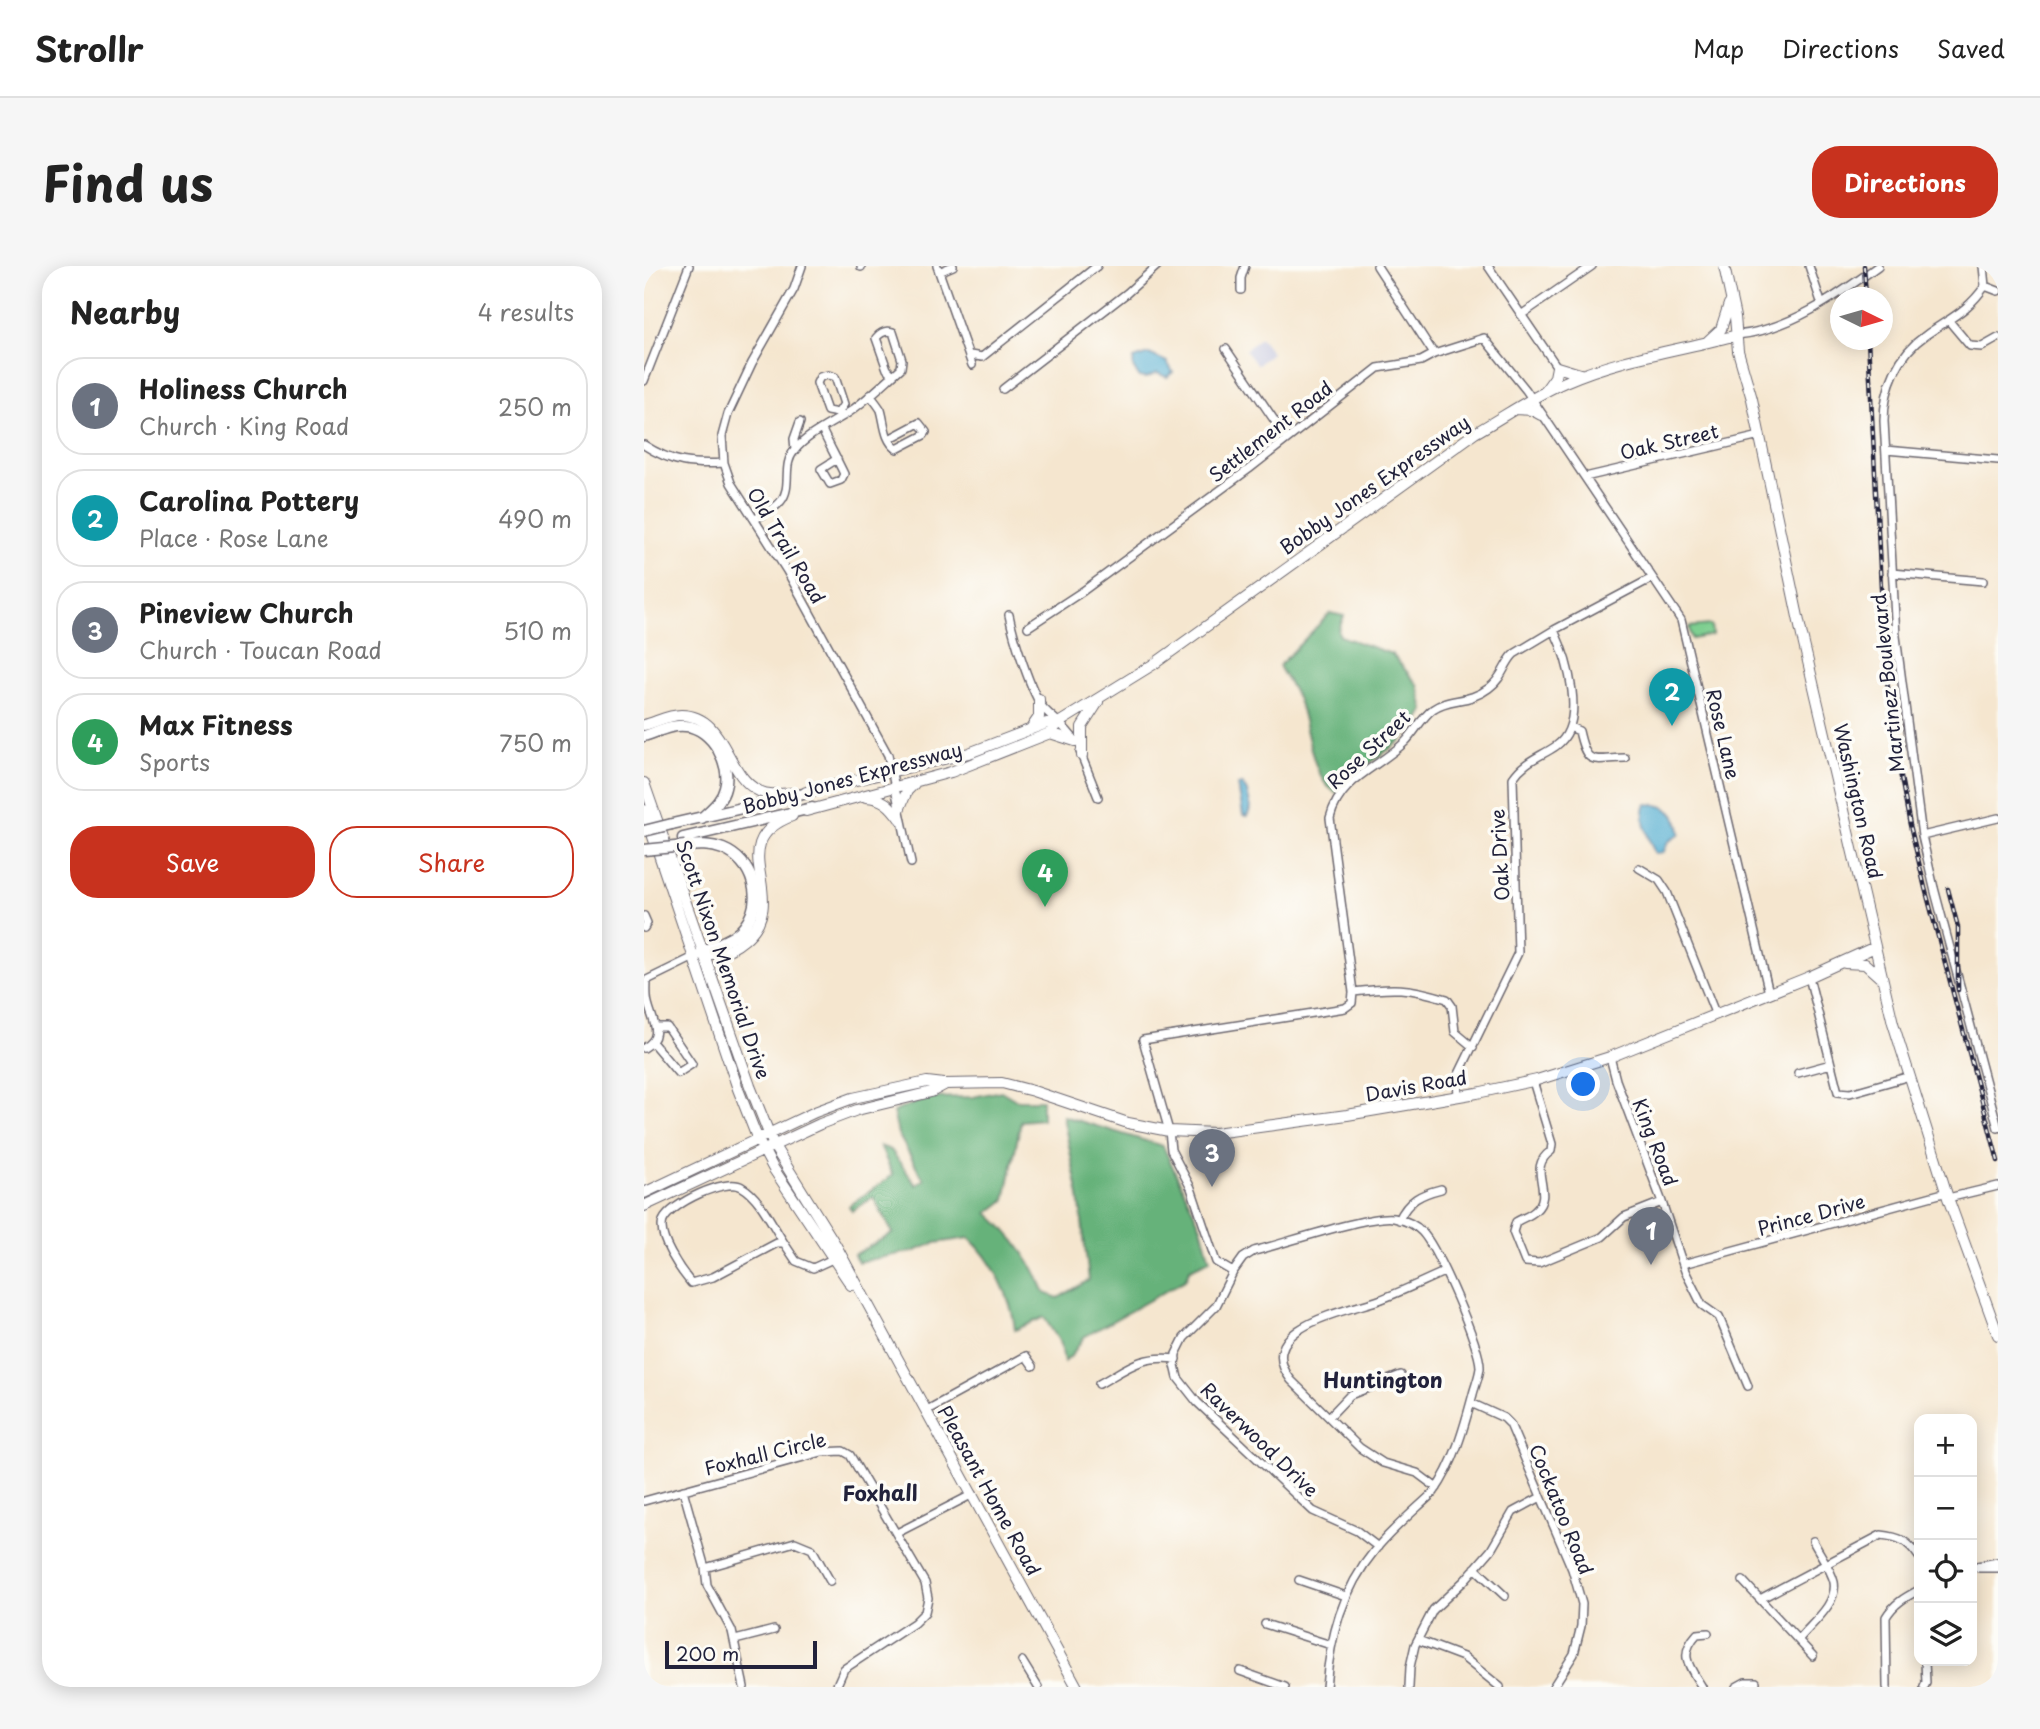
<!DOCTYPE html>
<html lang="en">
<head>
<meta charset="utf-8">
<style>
	body { margin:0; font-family:"Playpen Sans",sans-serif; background:#f6f6f6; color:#222 }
	.controls { position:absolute; right:21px; bottom:21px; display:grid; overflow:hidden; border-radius:14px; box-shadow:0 4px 18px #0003 }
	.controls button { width:63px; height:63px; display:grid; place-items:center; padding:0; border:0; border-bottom:2px solid #e0e0e0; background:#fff; color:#222; font:35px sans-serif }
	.compass { position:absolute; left:1186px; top:21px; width:63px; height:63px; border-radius:50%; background:#fff; box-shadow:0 4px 18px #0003; rotate:95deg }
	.scale { position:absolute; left:21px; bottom:18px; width:152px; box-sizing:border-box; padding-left:7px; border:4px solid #22223b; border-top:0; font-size:19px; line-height:24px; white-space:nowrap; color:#22223b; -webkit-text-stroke:5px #fdfcf7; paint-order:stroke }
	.you { position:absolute; left:940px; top:819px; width:24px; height:24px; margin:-18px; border:5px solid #fff; border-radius:50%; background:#1a73e8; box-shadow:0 0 0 10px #1a73e833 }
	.badge { display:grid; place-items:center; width:46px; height:46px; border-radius:50%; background:#c8321e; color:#fff; font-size:23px; font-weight:700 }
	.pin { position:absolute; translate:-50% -58px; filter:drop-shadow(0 2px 4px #0008) }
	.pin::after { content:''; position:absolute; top:37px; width:24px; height:21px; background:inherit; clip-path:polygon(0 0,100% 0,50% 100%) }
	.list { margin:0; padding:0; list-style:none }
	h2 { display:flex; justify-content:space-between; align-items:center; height:91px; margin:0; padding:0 28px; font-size:30px }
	h2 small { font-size:23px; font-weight:400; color:#767676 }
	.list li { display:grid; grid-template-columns:46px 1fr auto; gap:21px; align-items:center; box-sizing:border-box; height:98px; margin:0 14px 14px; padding:0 14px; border:2px solid #e0e0e0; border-radius:28px }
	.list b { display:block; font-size:26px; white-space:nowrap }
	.list p { margin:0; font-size:23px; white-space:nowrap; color:#767676 }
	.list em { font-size:23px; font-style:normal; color:#767676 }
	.actions { display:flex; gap:14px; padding:21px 28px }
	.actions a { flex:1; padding:16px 0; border:2px solid #c8321e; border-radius:28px; text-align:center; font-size:24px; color:#c8321e }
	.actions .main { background:#c8321e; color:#fff }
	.icon { flex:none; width:38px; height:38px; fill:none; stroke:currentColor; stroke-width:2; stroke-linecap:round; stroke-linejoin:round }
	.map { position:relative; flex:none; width:1354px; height:1421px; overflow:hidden; border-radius:28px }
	header { display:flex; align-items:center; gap:42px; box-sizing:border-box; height:98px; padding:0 35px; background:#fff; border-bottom:2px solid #e0e0e0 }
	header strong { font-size:33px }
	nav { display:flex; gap:38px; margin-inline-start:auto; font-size:24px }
	.intro { display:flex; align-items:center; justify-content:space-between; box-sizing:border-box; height:168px; padding:0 42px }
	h1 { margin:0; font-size:49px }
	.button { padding:18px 32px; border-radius:28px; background:#c8321e; color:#fff; font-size:24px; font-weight:700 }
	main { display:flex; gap:42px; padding:0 42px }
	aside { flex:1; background:#fff; border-radius:28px; box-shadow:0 4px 18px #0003 }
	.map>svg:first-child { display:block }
	.industrial { fill:#c0c2dd }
	.green { fill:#7ecf90; stroke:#507866; stroke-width:2 }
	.forest { fill:#66b27a; stroke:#446a5a; stroke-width:2 }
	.water { fill:#54aed1; stroke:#3b6886; stroke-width:2 }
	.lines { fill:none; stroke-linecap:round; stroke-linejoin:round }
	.minor-casing { stroke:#6c676f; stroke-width:10 }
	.major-casing { stroke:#6c676f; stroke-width:12 }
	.highway-casing { stroke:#6c676f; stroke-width:13 }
	.minor { stroke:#fff; stroke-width:7 }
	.major { stroke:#fff; stroke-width:10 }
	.highway { stroke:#fff; stroke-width:10 }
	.rail-casing { stroke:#22223b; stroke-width:4.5 }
	.rail { stroke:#fdfcf7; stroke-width:2; stroke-dasharray:5; stroke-linecap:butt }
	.highway-bridge-casing { stroke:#6c676f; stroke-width:13; stroke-linecap:butt }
	.highway-bridge { stroke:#fff; stroke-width:10 }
	.labels { text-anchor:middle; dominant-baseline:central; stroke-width:7; stroke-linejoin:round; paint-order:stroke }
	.street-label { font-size:19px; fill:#22223b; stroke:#fdfcf7 }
	.neighbourhood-label { font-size:21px; font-weight:bold; fill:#22223b; stroke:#fdfcf7 }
</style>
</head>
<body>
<header>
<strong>Strollr</strong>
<nav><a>Map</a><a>Directions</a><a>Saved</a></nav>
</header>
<div class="intro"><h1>Find us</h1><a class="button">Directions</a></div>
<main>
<aside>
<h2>Nearby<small>4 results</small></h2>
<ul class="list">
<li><span class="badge" style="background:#6b7280">1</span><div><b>Holiness Church</b><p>Church · King Road</p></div><em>250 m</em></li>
<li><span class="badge" style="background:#0f9aa8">2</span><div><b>Carolina Pottery</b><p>Place · Rose Lane</p></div><em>490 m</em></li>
<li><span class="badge" style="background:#6b7280">3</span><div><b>Pineview Church</b><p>Church · Toucan Road</p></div><em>510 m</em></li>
<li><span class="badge" style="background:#2e9e5b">4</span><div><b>Max Fitness</b><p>Sports</p></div><em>750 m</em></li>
</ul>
<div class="actions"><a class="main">Save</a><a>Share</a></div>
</aside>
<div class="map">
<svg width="1354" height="1421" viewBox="0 0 1354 1421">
	<rect width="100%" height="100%" fill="#fdfcf7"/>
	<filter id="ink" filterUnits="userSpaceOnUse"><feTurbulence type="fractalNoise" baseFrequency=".0143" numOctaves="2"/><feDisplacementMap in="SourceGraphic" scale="14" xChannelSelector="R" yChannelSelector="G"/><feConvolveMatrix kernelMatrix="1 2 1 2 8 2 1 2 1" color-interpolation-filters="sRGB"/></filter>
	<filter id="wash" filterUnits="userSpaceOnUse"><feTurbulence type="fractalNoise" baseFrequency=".00686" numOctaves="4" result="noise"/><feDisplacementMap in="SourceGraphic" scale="28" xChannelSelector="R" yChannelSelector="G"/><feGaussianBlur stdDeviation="1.57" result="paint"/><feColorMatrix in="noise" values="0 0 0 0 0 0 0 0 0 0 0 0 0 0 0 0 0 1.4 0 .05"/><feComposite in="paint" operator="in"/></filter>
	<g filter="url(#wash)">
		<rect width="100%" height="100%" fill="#f5e6cf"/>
		<path class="industrial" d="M616,72l12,15 -15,12 -12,-15z"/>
		<path class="green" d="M1067,359l1,10 -20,4 -3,-12z"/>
		<path class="forest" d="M686,347l14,3 -6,15 2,5 52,18 26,31 6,25 -7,13 -17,18 -39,29 -23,23c-27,-9 -30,-69 -40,-93 -5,-12 -13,-23 -19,-34z
			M357,825l15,9h26v19l-21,2 -16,79 -17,13c25,22 44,49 57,80l13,5 31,-18 -10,-84 -16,-80 100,30 38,81 9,33 -20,9 -5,11 -101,57 -13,19 -7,6 -3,-18 -17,-27 -29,13c-3,-33 -22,-70 -46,-92l-34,5 -20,8 -57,11 -4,-7 39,-22 -20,-36 -21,14 -3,-5 44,-31 -13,-29 11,4 25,35 8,-5 -26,-46 -5,-22 34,-14 46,-1z"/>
		<path class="water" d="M505,88l18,8 6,10 -6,5 -10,-4 -11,5 -7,-1 -6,-10 1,-8z
			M598,518l5,8 4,16 -4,8 -4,-1 -5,-30z
			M1002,538c20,0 33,9 34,30l-12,8 -5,11 -8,1c-6,-15 -16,-34 -9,-50z"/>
	</g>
	<g filter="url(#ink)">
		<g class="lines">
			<defs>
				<path id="minor" d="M158,0l-8,23 -42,74 -24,51 -6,22 2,27 7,20 56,88 101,184 23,108
					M217,0v1
					M293,0l35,99
					M733,0l57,88
					M844,0l69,101
					M1165,0l12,36
					M1339,0l2,20c-17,25 -35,32 -59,49 -28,19 -42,52 -42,86l12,215 26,200 12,52 64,240
					M295,6l14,-6
					M1341,20l13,5
					M597,24v-12l4,-12
					M877,49l71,-49
					M1305,55l21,25 12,1 16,-9
					M1093,69c52,-5 100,-39 141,-69
					M582,83l61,90
					M326,89l12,2 115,-91
					M0,115l45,-115
					M359,123l124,-96 30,-27
					M226,129c4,5 8,10 11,15 4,13 3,30 16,39l27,-14 2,-3 -7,-9 -30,16
					M194,147l6,-9 -9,-27 -7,-2 -8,2 -3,6 10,28 11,2 3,4
					M178,164c7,15 15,29 22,44l-3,6 -11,4 -9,-15 16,-10
					M0,179c28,18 48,20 80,18
					M151,184l-1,-11 6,-17
					M1242,184l112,10
					M941,211l175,-41
					M111,253c9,-5 20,-10 26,-18 12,-15 0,-36 14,-51 13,-16 36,-26 53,-37 19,-13 36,-30 53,-45l1,-8 -9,-28c-7,-2 -13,1 -17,6l11,31 6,6
					M1248,307l91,8
					M365,349c4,20 22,79 35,94 11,11 23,19 31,32
					M384,361l55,-36 166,-122 129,-101 43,-7 13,-7 50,-16 42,52 155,230 88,373
					M926,461l9,4c8,36 13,28 46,27
					M436,486l18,45
					M1278,570l76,-18
					M995,602l20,12 8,12 48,121
					M0,650l3,7 -3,5
					M1165,711l29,115 12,1 60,-17
					M3,714l47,-23
					M709,726l-23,-174c10,-40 48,-50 75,-76 10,-10 17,-25 28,-33 17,-12 35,-5 56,-21 14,-10 15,-24 25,-34l40,-24 98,-52
					M8,776l26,31 14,-9 -25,-37h-11
					M0,782c21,-12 8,-27 4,-45 -2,-7 -1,-15 -1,-23
					M966,791l6,23 46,122 23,69 17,34 17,12 29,69
					M1154,807l33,-9
					M889,815l19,63 -1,7c-26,18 5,41 -16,60 -5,5 -13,7 -19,11l-3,10 12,30 14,1 63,-26 22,-20 38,-15
					M814,830l-1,-18 61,-125 -5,-175c11,-17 27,-21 43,-32 32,-23 11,-88 -2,-116
					M1304,932l50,-12
					M755,954c9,-20 22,-26 42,-31
					M140,977c-12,-18 -24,-46 -42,-56 -16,-10 -72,17 -79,34 -6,16 18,50 28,62l22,-6 64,-34h7l12,18 17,7 24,-11
					M1039,998l264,-72
					M589,1006l-17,-10 -25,-74 -20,-38 -2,-19 -26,-91 202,-32 7,-5 1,-11c41,-5 55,-5 94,7l5,7 3,26 18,15
					M455,1118c29,-16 41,-29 77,-25
					M827,1137l33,15 6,6 62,145 10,35 -1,22 -7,28 -21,33
					M283,1144l99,-54 7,10
					M685,1151l21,-22 51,-20
					M793,1222l-20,-15 -34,-10 -23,-15 -69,-68c-40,-53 57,-69 88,-80 22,-8 44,-19 65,-28
					M39,1224l22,78 2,17 25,46 12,56
					M0,1235l178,-49 21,-1 7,4 75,128 3,15 -3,14 -11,11 -70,46 -8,18
					M253,1267l76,-39
					M1328,1301l26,-5
					M61,1302l90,-26 17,7 18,32
					M831,1302l30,28
					M1335,1302h19
					M655,1314l47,16
					M1099,1315l70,75
					M1116,1333l121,-64c19,2 27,6 38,22
					M621,1358l66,21
					M1155,1373c12,-15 39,-35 35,-57 -3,-13 -15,-29 -21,-41
					M91,1374l39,-10
					M774,1374l45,17 37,30
					M378,1395l16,26
					M596,1405l45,16
					M682,1421c4,-50 16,-97 49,-137 17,-21 39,-39 59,-58 20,-28 30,-64 39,-98 2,-8 6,-17 7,-26 1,-20 -43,-121 -58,-136 -7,-8 -18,-12 -28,-14 -23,-4 -111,26 -140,33l-11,7 -10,14 -17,34 -32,32 -8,16 -1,11 3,13 19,24 116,109 44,20 21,16
					M765,1421l1,-20 5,-22 18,-35 31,-29 27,-31 22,-38 28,-15
					M1058,1421c-13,-21 -24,-32 -5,-53l11,-1
					M1092,1421l9,-5h11
					M1243,1421l-1,-70c8,-14 20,-20 33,-27
					M1280,1421l2,-4 -1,-22"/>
				<path id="major" d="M1080,0l11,51 3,34 14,48 50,237 91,387 55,175 50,137
					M1064,75l13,-12 8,-25
					M901,125l10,-14 2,-10 23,7
					M871,143l17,1 9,5
					M0,459c12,-3 24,-10 37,-10 45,0 44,60 78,76 10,5 21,3 32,2
					M386,464l9,-13v-18
					M406,467l25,8
					M438,490v-29l16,-25
					M0,517l106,303 24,60 61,98 242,443
					M162,526l163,-39 78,-30 13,-1
					M222,531c17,1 24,8 34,22
					M0,544l94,279 20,51 15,28 78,117
					M255,544l8,-19 7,-7
					M162,545l145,-39 99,-39 10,-11 94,-58 321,-231c30,-17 58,-37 90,-51 54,-24 115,-32 172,-47
					M50,691c9,-5 12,-3 21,-3 10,-1 22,-8 29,-14 51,-42 -25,-96 48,-124
					M1201,697l20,1 18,16
					M0,927l171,-81 38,-14 74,-16 17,2 58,-1 31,8 95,32 41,8 46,2 132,-18 130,-22 60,-13 73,-23 199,-80 66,-30
					M0,940l176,-82 37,-14 74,-18 13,-7"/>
				<path id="highway" d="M0,470c13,-4 28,-12 42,-10 26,2 46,39 39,62 -3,13 -14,21 -23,30
					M28,558l140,-32
					M39,572l129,-30
					M41,580c13,-1 25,-2 38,3 30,12 42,51 21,78 -10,13 -28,16 -41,25"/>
			</defs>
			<use href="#minor" class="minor-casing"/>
			<use href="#major" class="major-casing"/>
			<use href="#highway" class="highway-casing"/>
			<use href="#minor" class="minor"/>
			<use href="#major" class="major"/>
			<use href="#highway" class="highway"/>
			<defs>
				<path id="rail" d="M1220,0l2,32
					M1224,74l17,324 11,87 14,74 15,63 73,273
					M1304,623l10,38v63"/>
			</defs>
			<use href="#rail" class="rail-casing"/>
			<use href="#rail" class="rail"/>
			<defs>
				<path id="highway-bridge" d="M0,565l28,-7
					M0,584l41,-4"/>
			</defs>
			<use href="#highway-bridge" class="highway-bridge-casing"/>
			<use href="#highway-bridge" class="highway-bridge"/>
		</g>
	</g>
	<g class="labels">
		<g class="street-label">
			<text transform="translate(626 165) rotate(-38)">Settlement Road</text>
			<text transform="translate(1025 175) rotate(-13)">Oak Street</text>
			<text transform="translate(730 218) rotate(-35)">Bobby Jones Expressway</text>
			<text transform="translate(143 279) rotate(59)">Old Trail Road</text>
			<text transform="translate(1243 417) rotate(-96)">Martinez Boulevard</text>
			<text transform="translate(1080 468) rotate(77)">Rose Lane</text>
			<text transform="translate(724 483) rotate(-43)">Rose Street</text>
			<text transform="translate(208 511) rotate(-15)">Bobby Jones Expressway</text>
			<text transform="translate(1215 535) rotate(77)">Washington Road</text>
			<text transform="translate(855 589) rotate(-93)">Oak Drive</text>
			<text transform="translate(80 693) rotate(71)">Scott Nixon Memorial Drive</text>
			<text transform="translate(772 819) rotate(-10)">Davis Road</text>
			<text transform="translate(1012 876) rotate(69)">King Road</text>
			<text transform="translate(1167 948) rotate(-15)">Prince Drive</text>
			<text transform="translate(616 1173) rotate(44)">Raverwood Drive</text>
			<text transform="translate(121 1187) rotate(-14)">Foxhall Circle</text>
			<text transform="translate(346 1224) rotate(61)">Pleasant Home Road</text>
			<text transform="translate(918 1243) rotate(68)">Cockatoo Road</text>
		</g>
		<g class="neighbourhood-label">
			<text x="739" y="1113">Huntington</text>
			<text x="236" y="1226">Foxhall</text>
		</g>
	</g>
</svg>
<div class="controls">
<button>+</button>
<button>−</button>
<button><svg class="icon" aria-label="locate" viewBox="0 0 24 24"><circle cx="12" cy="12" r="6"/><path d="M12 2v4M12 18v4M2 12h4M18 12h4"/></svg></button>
<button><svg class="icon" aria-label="layers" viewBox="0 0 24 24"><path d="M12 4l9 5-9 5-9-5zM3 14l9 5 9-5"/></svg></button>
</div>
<svg class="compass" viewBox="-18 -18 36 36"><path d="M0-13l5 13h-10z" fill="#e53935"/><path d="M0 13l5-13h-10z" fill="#767676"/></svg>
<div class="scale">200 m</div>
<div class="you"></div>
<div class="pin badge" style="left:1007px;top:999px;background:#6b7280">1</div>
<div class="pin badge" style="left:1028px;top:460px;background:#0f9aa8">2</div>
<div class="pin badge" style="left:568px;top:921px;background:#6b7280">3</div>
<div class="pin badge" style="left:401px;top:641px;background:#2e9e5b">4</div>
</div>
</main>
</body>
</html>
